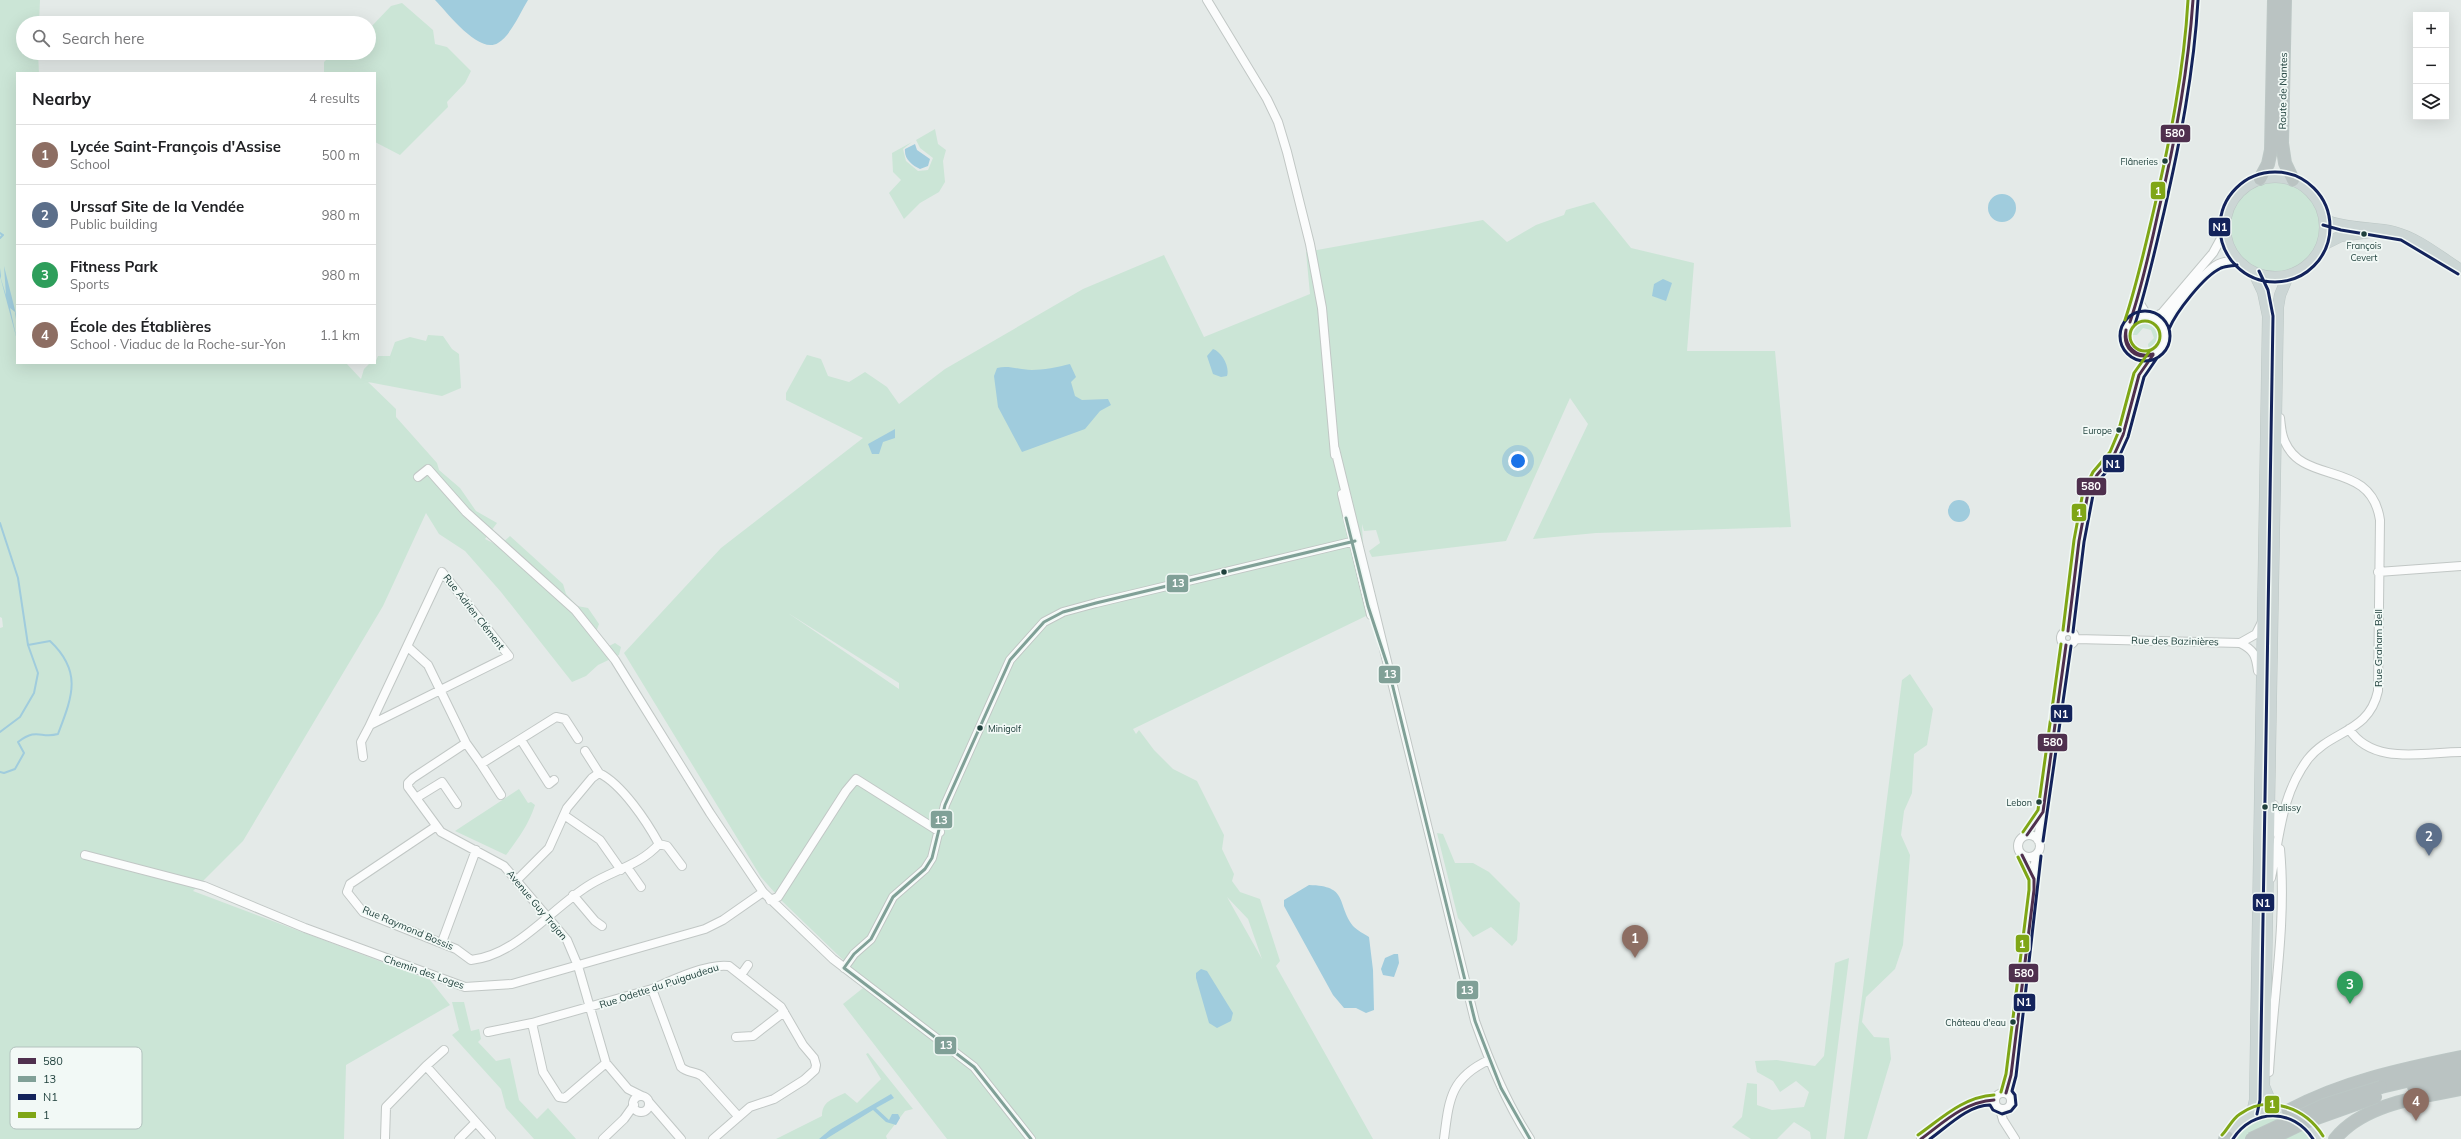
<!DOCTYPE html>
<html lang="en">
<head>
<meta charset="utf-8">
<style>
	body { margin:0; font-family:Mulish,sans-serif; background:#f6f6f6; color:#202124 }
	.controls { position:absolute; right:12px; top:12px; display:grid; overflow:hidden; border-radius:0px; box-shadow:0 4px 16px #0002 }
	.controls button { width:36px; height:36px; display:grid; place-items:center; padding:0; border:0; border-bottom:1px solid #e0e0e0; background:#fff; color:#202124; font:20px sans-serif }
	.you { position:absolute; left:1518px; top:461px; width:14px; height:14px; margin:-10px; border:3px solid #fff; border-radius:50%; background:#1a73e8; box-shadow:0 0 0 6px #1a73e833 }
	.badge { display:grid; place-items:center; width:26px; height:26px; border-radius:50%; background:#647c78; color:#fff; font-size:13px; font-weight:700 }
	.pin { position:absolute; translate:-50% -33px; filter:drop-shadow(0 1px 2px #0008) }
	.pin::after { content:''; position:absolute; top:21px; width:14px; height:12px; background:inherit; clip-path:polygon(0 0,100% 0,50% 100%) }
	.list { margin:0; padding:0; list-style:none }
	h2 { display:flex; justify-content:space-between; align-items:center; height:52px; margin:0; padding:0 16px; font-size:17px }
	h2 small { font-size:13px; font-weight:400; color:#757577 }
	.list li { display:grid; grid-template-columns:26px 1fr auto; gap:12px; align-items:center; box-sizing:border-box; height:60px; padding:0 16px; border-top:1px solid #e0e0e0 }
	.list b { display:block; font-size:15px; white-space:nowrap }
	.list p { margin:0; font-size:13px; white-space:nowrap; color:#757577 }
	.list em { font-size:13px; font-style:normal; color:#757577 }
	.icon { flex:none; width:22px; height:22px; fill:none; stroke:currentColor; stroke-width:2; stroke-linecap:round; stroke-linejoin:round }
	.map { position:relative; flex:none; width:2461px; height:1139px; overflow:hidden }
	.search { position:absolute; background:#fff; box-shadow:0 4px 16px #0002; left:16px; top:16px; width:360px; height:44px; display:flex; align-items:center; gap:10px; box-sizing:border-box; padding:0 14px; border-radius:22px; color:#757577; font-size:15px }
	.panel { position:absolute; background:#fff; box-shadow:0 4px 16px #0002; left:16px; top:72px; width:360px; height:292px; border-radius:0px }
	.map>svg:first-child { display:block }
	.green { fill:#cbe5d6; fill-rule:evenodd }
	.water { fill:#a0ccdd }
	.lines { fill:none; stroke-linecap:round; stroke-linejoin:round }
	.stream { stroke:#a0ccdd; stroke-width:2 }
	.minor-casing { stroke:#c1c7c5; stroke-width:10 }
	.major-casing { stroke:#bcc7c5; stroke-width:12 }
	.highway-casing { stroke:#bcc7c5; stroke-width:14 }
	.minor { stroke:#fbfcfc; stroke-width:8 }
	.major { stroke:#ccd6d5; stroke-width:11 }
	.highway { stroke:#bac3c2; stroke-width:12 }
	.highway-bridge-casing { stroke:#bcc7c5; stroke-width:14; stroke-linecap:butt }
	.highway-bridge { stroke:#bac3c2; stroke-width:12 }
	.bus-1-casing { stroke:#f2f9f6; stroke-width:6 }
	.bus-2-casing { stroke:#f2f9f6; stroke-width:6 }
	.bus-3-casing { stroke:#f2f9f6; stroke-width:6 }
	.bus-4-casing { stroke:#f2f9f6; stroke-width:6 }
	.bus-1 { stroke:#4f304e; stroke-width:3 }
	.bus-2 { stroke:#80a097; stroke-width:3 }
	.bus-3 { stroke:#13235b; stroke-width:3 }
	.bus-4 { stroke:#7fa616; stroke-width:3 }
	.bus-dot { fill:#1f403c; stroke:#f2f9f6; stroke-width:1.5 }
	.labels { text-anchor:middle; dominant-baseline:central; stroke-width:3.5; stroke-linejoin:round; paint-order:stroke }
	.bus-label { font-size:9px; fill:#1f403c; stroke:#f2f9f6; text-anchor:end }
	.street-label { font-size:10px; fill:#1f403c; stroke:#f2f9f6 }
	.key { fill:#f2f9f6; stroke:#b3c2be; stroke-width:1 }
	.key-label { font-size:11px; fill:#1f403c }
	.line-badge { stroke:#f2f9f6; stroke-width:1.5 }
	.badge-label { font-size:11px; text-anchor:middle; font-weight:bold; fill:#fff }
</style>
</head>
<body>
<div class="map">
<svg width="2461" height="1139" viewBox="0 0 2461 1139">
	<rect width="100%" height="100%" fill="#e4eae8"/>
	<path class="green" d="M0,0h40l-1,23h-16v30h15l1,20h-22v290h329l15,16 3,-10 6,-6h5l3,-7h12l5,-14 15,-5 16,4 2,-6 15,1 9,13 7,5 2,34 -19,8 -74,-14 28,27v8l41,46 2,7 21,18 16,23 21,12 -12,16 14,7 11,-10 53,48 3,10 11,12 11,2 11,16 -6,16 8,10 14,-7 6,4 -2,8 -21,10 -12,11 -14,6 -71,-90 -36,-41 -26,-17 -13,-21 -43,93 -140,235 -50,50 237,89 20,25 -104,60 -2,74h-344v-511l3,-1 -1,-9 -2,-1z
		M402,3l31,27 2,14 12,3 24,24 -6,12 -18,19 1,5 -48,48 -25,-13v-69h-51v-11l9,-9h36v-24l22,-23z
		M935,129l3,15 8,6 -3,11 2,21 -6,10 -19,11 -16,16 -15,-26 12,-13 -8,-8 -1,-19 20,-11 -9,7 3,12 12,10 10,-1 5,-12 -13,-10 -4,-8z
		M2230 227a45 45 0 1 1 90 0a45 45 0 1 1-90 0Z
		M1594,202l37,46 63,15 -7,88h88l16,176 -195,6 -63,6 55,-115 -18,-26 -64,143 -134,16 -3,-6 11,-8 -4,-13 -12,1 -2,-7 4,92 -233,113 3,5 3,-4 15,20 19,19 24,12 27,54 -2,14 12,25 -2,7 8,11 20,7 20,62 -4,5 97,173h-426l-104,-135 25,-20 -85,-82 -22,-25 -137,-224 97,-105 142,-110 -77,-38v-7l21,-38 14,4 7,17 21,6 16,-10 22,15 12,17 46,-35 138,-80 81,-34 40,82 106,-43 -4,-42 177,-32 24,22 29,-17 28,-10 2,-5zM788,613l111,70v6zM1227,897l21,22 14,40z
		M2146,320l10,5 5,9 -3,11 -9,6 -1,-7 6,-6 -3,-8 -8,-2 -6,7h-7l6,-11z
		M1910,674l23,35 -6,36 -13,9 -2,39 -8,18 -3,24 9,20 -7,90 -8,24 -29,28 -4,25 12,15 15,1 2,21 -24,80h-23l58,-459z
		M519,789l9,14 3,-1 4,3c-6,19 -17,34 -29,50l-51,-24z
		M1437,833l6,1 12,29h18l16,9 31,31 -3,37 -5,6 -21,-19 -18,10 -15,-19z
		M1849,958l-23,181h-15l-1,-7 -16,-10 -17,17h-26l-19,-12 10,-10 5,-34 10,1v21l15,5 32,-3 5,-15 -13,-11 -16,11 -7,-11 -16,-9 -2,-11 22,-1 38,6 9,-10 11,-93z
		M452,1002h12l7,29 8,-2 2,10 -3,3 18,19 14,-3 9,42 18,19 11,-11 28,31h-42l-28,-31 -5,-19 -49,-54 7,-5z
		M868,1053l45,56 -8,2 -19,25 1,3h-111l46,-23c0,-15 11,-17 23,-23l12,10 24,-24 -15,-25z
		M2271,1117c17,2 30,7 38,22h-73c7,-14 21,-19 35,-22z"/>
	<path class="water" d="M435,0h93c-8,13 -17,35 -30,43 -19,12 -51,-31 -63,-43z
		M915,144l2,6 13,9 -2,7 -8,3c-8,-4 -16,-10 -15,-20z
		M1988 208a14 14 0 1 1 28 0a14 14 0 1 1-28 0Z
		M4,266l13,52v8l-2,-14 -5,-4 7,32 -17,-64 1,-8v11l5,16z
		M1663,279l9,4 -6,18 -14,-5 2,-12z
		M1213,349c9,3 17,18 14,27l-6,1 -8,-3 -6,-18z
		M1070,364l6,13 -5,5 4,14 7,4 26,-1 3,6 -11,6 -15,18 -63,23 -24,-45 -4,-31 3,-8c12,-3 23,2 35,2 10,0 27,-3 38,-6z
		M895,429v9l-12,4 -4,12h-7l-4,-10z
		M1948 511a11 11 0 1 1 22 0a11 11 0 1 1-22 0Z
		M1309,885c40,1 27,18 44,41 4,4 11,8 16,11l4,33 1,40 -8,3 -10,-5h-12l-11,-13 -49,-89v-6z
		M1394,954h4l1,9 -5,14 -11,-2 -2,-6 4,-11z
		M1201,969l6,2 26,42 -2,8 -14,7 -8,-5 -13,-45v-5z
		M891,1094l3,4 -18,10 13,12 3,-6h6l2,4 -4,7 -10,-3 -13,-12 -47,29h-7l12,-10z"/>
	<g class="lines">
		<path class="stream" d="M0,233l3,2 -3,3
			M0,523l18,55 10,67 22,-4c33,31 22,56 8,93 -18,5 -20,-7 -40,8l6,11 -9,16 -11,4 -4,-1
			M0,732l20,-15 14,-24 4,-20 -10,-28"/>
		<defs>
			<path id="minor" d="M1207,0l60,99 11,23 9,30 23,92 12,64 13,147
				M2147,315l-8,-13 1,-8c13,-53 25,-107 35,-161 8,-44 17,-88 18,-133
				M2124 336a21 21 0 1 1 42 0a21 21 0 1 1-42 0Z
				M2154,317l8,-4 51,-60 11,-20
				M2130,322l9,-25
				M2164,327c3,-13 40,-53 51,-61 7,-5 14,-5 21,-6
				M1335,449l140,572c15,42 31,81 55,118
				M418,477l10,-8 38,43 109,98 40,50 95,153 53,79 70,67 141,108 57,72
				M1342,494l29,121
				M442,572l67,84 -139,69z
				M2378,572l83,-6
				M2061 638a7 7 0 1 1 14 0a7 7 0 1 1-14 0Z
				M2068,631l11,-90 9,-48 9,-18 17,-20 9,-20 16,-60 14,-20
				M2076,639l164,4 16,-9 6,-12
				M2240,643c14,7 16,12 18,28
				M408,647l20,18 38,78
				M2349,729c24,37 75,23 112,23
				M578,739l-13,-20 -9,-2 -75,47 -15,-21 -53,35 -5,5v4l33,45 63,34 63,74 11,26 28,97 22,26 14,7
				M521,740l28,44 5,-4
				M585,751l14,22
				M363,757l-2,-15 9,-17
				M481,764l20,31
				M416,798l26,-16 15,22
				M2274,805l4,30
				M564,815l36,25 21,30
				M435,827l-85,57 -3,8 16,20 93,37 15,11c47,-5 81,-53 120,-76 23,-14 49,-19 68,-40 -12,-22 -37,-60 -60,-71l-7,5 -25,30 -18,40 -32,32
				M2018 846a11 11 0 1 1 22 0a11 11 0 1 1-22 0Z
				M2038,840l28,-195
				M659,844l8,2 15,20
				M85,855l119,31 101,42 160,59 47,-3 193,-55 18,-9 40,-28
				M2022,855l11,23
				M627,867l14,20
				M2271,878c9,-43 10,-83 37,-119 23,-29 61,-26 70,-68l2,-171c-9,-61 -76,-34 -95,-78 -4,-8 -4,-16 -5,-24
				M573,895l22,26 7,5
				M770,900l8,-3 68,-106 10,-12 84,53
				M442,942l34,-92
				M844,968l10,-14 17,-15 22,-42 32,-28 7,-11 13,-53 65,-145 34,-38 19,-10 33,-9 259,-62
				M741,975l7,-10
				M652,989l29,78c6,6 14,4 21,9l36,40
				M488,1032l44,-9
				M736,1037l17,-1 31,-24
				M606,1063l-41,35 -6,-1 -16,-25 -11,-49 120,-34c20,-9 56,-26 77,-23l52,41 22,38 11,13 2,7 -1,5 -11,10 -30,19 -24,8 -37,32
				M426,1066l18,-16
				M2269,1072c4,-74 18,-149 11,-223
				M1995 1101a8 8 0 1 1 16 0a8 8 0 1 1-16 0Z
				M2006,1093l5,-18 25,-220
				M633 1104a8 8 0 1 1 16 0a8 8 0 1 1-16 0Z
				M649,1102l32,37
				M2000,1109l3,11 12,19
				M385,1139l1,-32 40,-41 65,73
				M459,1139l17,-17
				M603,1139l21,-20 10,-14
				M1444,1139c5,-39 6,-61 45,-79
				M1921,1139c22,-15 45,-40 73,-39"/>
			<path id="major" d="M2225 227a50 50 0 1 1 100 0a50 50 0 1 1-100 0Z
				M2325,220c21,9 47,7 69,12 24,6 46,25 67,38
				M2323,245l18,-9 29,-4
				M2277,1109l-8,-11 -5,-12 14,-779 2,-12 8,-19
				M2252,1113l3,-13 13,-784 -5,-24 -9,-19
				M2300,1117l9,7 10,15
				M2227,1139c10,-21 32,-33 55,-29"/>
			<path id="highway" d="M2285,0l-3,143 3,20 8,17
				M2260,179l8,-15 3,-14 3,-150
				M2381,1087l80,-19
				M2414,1087l47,-9
				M2288,1111c53,-29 114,-42 173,-54
				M2225,1139l2,-2
				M2335,1139c28,-35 84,-42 126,-50"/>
		</defs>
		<use href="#minor" class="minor-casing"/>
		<use href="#major" class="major-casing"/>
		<use href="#highway" class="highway-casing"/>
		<use href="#minor" class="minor"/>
		<use href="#major" class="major"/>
		<use href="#highway" class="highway"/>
		<defs>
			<path id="highway-bridge" d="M2251,1139l73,-34 57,-18
				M2270,1139l33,-16 73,-26"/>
		</defs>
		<use href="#highway-bridge" class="highway-bridge-casing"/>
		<use href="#highway-bridge" class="highway-bridge"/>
		<defs>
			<path id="bus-1" d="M2130,322c12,-36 20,-72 28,-109 17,-70 30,-141 35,-213
				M2126,330c-2,16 10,29 27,24
				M2126,330c-4,18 10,31 27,24
				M2068,631l11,-90 9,-48 9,-18 17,-20 9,-20 16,-60 14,-20
				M2027,835l16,-23 23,-167
				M2006,1093l5,-18 23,-185v-11l-12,-24
				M1921,1139c23,-17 43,-37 73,-39"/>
			<path id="bus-2" d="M1346,518l22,88 20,61 87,354 26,67 29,51
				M844,968l10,-14 17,-15 22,-42 32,-28 7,-11 13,-53 65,-145 34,-38 19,-10 33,-9 259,-62
				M844,968l130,99 57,72"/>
			<path id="bus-3" d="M2220 227a55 55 0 1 1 110 0a55 55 0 1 1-110 0Z
				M2323,225l18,5 60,10 57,34
				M2120 336a25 25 0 1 1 50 0a25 25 0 1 1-50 0Z
				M2135,324c12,-37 20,-74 29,-112 16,-70 30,-140 34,-212
				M2169,329c7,-17 35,-53 52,-61 5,-2 11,-2 16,-3
				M2073,632l11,-90 9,-47 8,-17 18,-21 9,-20 16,-60 13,-19
				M2043,841l28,-195
				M2257,1114l3,-14 13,-784 -5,-26 -9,-19
				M1930,1139c17,-12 38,-34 60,-34l3,5 9,4 9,-3 5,-6 -1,-10 -3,-4 4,-15 25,-220
				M2233,1139c20,-31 60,-31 80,0"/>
			<path id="bus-4" d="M2125,320c12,-36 20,-73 29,-111 16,-69 30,-138 34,-209
				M2130 336a15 15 0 1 1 30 0a15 15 0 1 1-30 0Z
				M2063,630l11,-90 9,-48 10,-20 17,-20 8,-19 16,-60 15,-21
				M2023,832l15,-22 23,-166
				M2001,1092l5,-18 23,-184v-10l-11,-23
				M1918,1135c24,-17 45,-38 76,-40
				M2222,1135c6,-6 10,-16 18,-21 29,-21 66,-5 83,22"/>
		</defs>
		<use href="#bus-1" class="bus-1-casing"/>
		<use href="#bus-2" class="bus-2-casing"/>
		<use href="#bus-3" class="bus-3-casing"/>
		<use href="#bus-4" class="bus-4-casing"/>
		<use href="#bus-1" class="bus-1"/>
		<use href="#bus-2" class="bus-2"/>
		<use href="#bus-3" class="bus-3"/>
		<use href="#bus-4" class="bus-4"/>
	</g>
	<g class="bus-dot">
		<circle cx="2165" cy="161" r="3.5"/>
		<circle cx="2364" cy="234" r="3.5"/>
		<circle cx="2119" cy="430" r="3.5"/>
		<circle cx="1224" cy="572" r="3.5"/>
		<circle cx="980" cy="728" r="3.5"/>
		<circle cx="2039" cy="802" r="3.5"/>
		<circle cx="2265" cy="807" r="3.5"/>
		<circle cx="2013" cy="1022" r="3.5"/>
	</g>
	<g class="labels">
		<g class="bus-label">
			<text x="2158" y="161">Flâneries</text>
			<text x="2364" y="245" text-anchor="middle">François<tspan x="2364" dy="12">Cevert</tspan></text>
			<text x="2112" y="430">Europe</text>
			<text x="988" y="728" text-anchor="start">Minigolf</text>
			<text x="2032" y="802">Lebon</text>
			<text x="2272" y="807" text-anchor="start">Palissy</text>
			<text x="2006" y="1022">Château d'eau</text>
		</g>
		<g class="street-label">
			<text transform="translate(2283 91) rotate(-89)">Route de Nantes</text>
			<text transform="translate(474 612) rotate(52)">Rue Adrien Clément</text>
			<text transform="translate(2175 641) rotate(1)">Rue des Bazinières</text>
			<text transform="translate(2378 648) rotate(-90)">Rue Graham Bell</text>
			<text transform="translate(537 905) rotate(50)">Avenue Guy Trajan</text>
			<text transform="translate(408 928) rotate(23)">Rue Raymond Bossis</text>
			<text transform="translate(424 972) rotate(19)">Chemin des Loges</text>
			<text transform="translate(659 986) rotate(-18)">Rue Odette du Puigaudeau</text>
		</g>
	</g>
	<rect x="10" y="1047" width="132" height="82" rx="6" class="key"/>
	<rect x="18" y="1058" width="18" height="6" fill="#4f304e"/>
	<rect x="18" y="1076" width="18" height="6" fill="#80a097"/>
	<rect x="18" y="1094" width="18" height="6" fill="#13235b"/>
	<rect x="18" y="1112" width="18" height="6" fill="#7fa616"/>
	<g class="key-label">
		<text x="43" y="1065">580</text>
		<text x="43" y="1083">13</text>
		<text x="43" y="1101">N1</text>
		<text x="43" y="1119">1</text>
	</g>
	<g class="line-badge">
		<rect x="2160" y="124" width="31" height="19" rx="4" fill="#4f304e"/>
		<rect x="2150" y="181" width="16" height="19" rx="4" fill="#7fa616"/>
		<rect x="2208" y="217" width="23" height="20" rx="4" fill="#13235b"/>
		<rect x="2102" y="454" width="23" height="19" rx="4" fill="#13235b"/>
		<rect x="2076" y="477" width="31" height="19" rx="4" fill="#4f304e"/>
		<rect x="2071" y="503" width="16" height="19" rx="4" fill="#7fa616"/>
		<rect x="1166" y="574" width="23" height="19" rx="4" fill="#80a097"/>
		<rect x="1378" y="665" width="23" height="19" rx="4" fill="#80a097"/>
		<rect x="2050" y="704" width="23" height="19" rx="4" fill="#13235b"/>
		<rect x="2037" y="733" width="31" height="19" rx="4" fill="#4f304e"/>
		<rect x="930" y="810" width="23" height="19" rx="4" fill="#80a097"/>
		<rect x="2252" y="893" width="23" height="19" rx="4" fill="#13235b"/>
		<rect x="2015" y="934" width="15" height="19" rx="4" fill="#7fa616"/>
		<rect x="2008" y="963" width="31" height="20" rx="4" fill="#4f304e"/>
		<rect x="1456" y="980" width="23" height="20" rx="4" fill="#80a097"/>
		<rect x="2013" y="993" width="23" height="19" rx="4" fill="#13235b"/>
		<rect x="934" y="1036" width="23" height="19" rx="4" fill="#80a097"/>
		<rect x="2264" y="1095" width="16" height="19" rx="4" fill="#7fa616"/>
	</g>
	<g class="badge-label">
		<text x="2175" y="137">580</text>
		<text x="2158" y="195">1</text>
		<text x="2220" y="231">N1</text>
		<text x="2113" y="468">N1</text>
		<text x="2091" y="490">580</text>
		<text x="2079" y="517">1</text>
		<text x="1178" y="587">13</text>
		<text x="1390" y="678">13</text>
		<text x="2061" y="718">N1</text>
		<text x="2053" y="746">580</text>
		<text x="941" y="824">13</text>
		<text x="2263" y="907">N1</text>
		<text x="2022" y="948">1</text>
		<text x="2024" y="977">580</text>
		<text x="1467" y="994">13</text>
		<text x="2024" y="1006">N1</text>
		<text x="946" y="1049">13</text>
		<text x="2272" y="1108">1</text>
	</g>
</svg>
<div class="controls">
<button>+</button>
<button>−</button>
<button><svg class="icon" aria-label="layers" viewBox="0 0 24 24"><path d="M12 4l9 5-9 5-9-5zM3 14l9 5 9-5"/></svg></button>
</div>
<div class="you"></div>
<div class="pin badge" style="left:1635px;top:958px;background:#8d6e63">1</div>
<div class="pin badge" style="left:2429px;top:856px;background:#5c6f8a">2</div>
<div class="pin badge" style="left:2350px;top:1004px;background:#2e9e5b">3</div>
<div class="pin badge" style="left:2416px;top:1121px;background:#8d6e63">4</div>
<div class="search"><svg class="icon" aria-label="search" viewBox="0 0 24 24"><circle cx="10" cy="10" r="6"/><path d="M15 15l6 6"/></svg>Search here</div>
<section class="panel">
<h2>Nearby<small>4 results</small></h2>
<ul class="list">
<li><span class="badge" style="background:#8d6e63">1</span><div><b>Lycée Saint-François d'Assise</b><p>School</p></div><em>500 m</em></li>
<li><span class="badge" style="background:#5c6f8a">2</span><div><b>Urssaf Site de la Vendée</b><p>Public building</p></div><em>980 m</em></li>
<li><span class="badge" style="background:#2e9e5b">3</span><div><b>Fitness Park</b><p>Sports</p></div><em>980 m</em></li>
<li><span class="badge" style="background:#8d6e63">4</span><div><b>École des Établières</b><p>School · Viaduc de la Roche-sur-Yon</p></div><em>1.1 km</em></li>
</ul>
</section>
</div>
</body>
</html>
